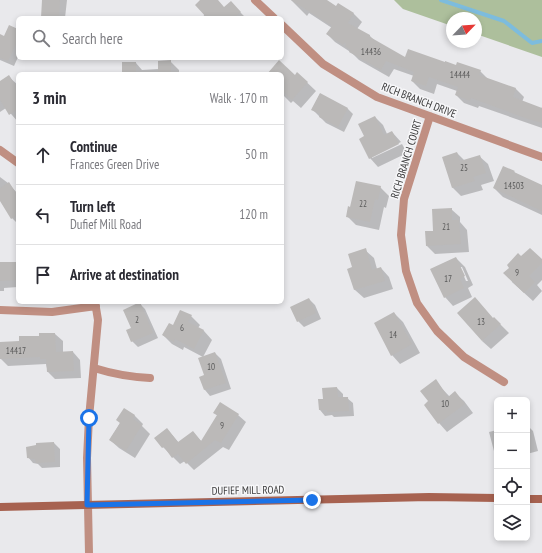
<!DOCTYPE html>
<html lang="en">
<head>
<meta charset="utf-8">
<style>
	body { margin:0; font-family:"PT Sans Narrow",sans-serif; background:#f7f7f7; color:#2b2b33 }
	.controls { position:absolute; right:12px; bottom:12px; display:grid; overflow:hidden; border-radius:6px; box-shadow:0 2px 6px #0003 }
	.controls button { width:36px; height:36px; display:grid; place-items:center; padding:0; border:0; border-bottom:1px solid #e1e1e2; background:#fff; color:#2b2b33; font:20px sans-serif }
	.compass { position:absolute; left:446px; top:12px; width:36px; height:36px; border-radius:50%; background:#fff; box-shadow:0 2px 6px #0003; rotate:65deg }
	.stop { position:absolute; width:12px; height:12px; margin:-9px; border:3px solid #1a73e8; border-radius:50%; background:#fff }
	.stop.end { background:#1a73e8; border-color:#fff; box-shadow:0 1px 4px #0008 }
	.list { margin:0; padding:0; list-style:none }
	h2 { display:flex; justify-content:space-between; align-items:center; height:52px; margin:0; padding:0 16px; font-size:17px }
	h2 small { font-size:13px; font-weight:400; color:#7c7c81 }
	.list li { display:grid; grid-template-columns:26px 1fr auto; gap:12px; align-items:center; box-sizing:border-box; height:60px; padding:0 16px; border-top:1px solid #e1e1e2 }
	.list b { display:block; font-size:15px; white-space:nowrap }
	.list p { margin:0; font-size:13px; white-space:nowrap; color:#7c7c81 }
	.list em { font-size:13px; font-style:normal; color:#7c7c81 }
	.icon { flex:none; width:22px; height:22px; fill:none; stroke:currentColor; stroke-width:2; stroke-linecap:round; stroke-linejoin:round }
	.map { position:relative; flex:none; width:542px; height:553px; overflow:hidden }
	.search { position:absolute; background:#fff; box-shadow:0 2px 6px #0003; left:16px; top:16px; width:268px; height:44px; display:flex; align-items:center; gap:10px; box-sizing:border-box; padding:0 14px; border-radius:6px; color:#7c7c81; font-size:15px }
	.panel { position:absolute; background:#fff; box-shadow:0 2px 6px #0003; left:16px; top:72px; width:268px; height:232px; border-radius:6px }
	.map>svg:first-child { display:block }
	.green { fill:#adbf9c }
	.shadow { fill:#0003; fill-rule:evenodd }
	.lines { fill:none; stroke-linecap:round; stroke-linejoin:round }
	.stream { stroke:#7dbcdd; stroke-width:4 }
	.building { fill:#bbb9b8 }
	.minor { stroke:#c08f82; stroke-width:8 }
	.secondary { stroke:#a76250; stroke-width:8 }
	.route { stroke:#1a73e8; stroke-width:5 }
	.labels { text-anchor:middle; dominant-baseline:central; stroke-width:3; stroke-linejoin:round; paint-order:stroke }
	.number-label { font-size:9px; fill:#5a5a5a }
	.street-label { font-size:11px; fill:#3a3a3b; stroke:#f7f7f9 }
</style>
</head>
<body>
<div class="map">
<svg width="542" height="553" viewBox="0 0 542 553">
	<rect width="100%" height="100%" fill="#e9e9ec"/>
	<path class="green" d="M394,0h148v57l-66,-23v-16h-24v8l-49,-17z"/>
	<path class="shadow" d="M43,0h24l-2,18h-22z
		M202,0h15l7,8 15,3 7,7h-44l3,-4z
		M291,0h34l11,7 2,-3 16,10 8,8 -5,7 13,7 5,5 30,18 40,5 35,7 8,8 28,10 8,8 -2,5 19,7 1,-2v21l-63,-22 -1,2 -14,-5 -8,-8 1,-4 -20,-7 -3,10 -14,-5 -8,-8 2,-5 -20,-7 -5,8 -30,-17 -7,-7 -17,-11 -8,-8 5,-6 -23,-15 -2,3z
		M18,30v27l-4,9 -14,-6v-21l5,-1z
		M170,61l9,9v4h-56l13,-11 6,7 17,-1z
		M279,62l16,14 2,-3 19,18 -15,17 -8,-7 -2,2 -9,-9v-20h-14z
		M9,77l9,8v37l-12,-14 -6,4v-29z
		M320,94l28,15 5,5 -9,18 -18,-9 -14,-14z
		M375,117l8,8 4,9 5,-2 9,10 -29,14v2l30,-14 5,9 -29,14 -8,-9 -5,-21z
		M457,153l8,8 14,-5 9,8 6,17 -13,4 2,5 -22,6 -8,-8 -10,-30z
		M514,172l4,3 24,14v26l-39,-18 -9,-9z
		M0,177l8,6 10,11v30l-6,-6 -12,-18z
		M380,187l9,9 -3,12 -2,-1 -5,23 -23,-5 -9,-9 4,-8z
		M451,209l9,8v5l7,8 2,22 -34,2 -8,-8 7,-14z
		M365,250l9,8 3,11 4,-1 8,9 4,12 -29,9 -9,-8 -6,-21 4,-1z
		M456,258l9,9 8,18 -5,3 4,9 -19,9 -8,-9zM460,267h2l6,14h-2z
		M521,258l21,3v19l-5,5 5,6 -9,10 -21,-19 -2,-14z
		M0,263h18v24l-14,1v3h-4z
		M309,299l6,6 6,14 -17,8 -6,-6 -6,-13z
		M140,304l5,5 13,29 -20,9 -6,-6v-13z
		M394,313l9,9 17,31 -20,11 -8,-9z
		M191,316l9,9 -2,3 6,3 8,9 -9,17 -19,-10 -1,3 -11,-6 -9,-9 10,-9z
		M494,318l15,15 -18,16 -9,-8z
		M40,334h15l8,7v12l10,-1 7,8 1,18 -26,1 -7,-7 -2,-8 -38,2 -8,-8v-15l20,-1 20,-5z
		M215,353l6,6 10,30 -21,7 -5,-6 -4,-12 5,-2z
		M435,381l15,16 5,-4 9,8 9,12 -26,19 -8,-9 -9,-21z
		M337,388l6,6v4h4l6,5 1,13 -20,1 -2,-2 -7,1 -5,-6 4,-10z
		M124,409l11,7 8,8 -1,2 8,8 -15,24 -16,-10 -9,-8 10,-17z
		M214,413l24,2 8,7 -17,28 -6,-3 -29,23 -9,-9 -5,3 -17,-17 4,-18 12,14 14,-11 9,10 16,-26z
		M527,425l6,6 5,20 -11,3z
		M497,430v26l-2,-1 -6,-23z
		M54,443l6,6v18l-18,1 -4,-4 -5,-1 -5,-6z"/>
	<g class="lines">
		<path class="stream" d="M441,0l63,21 28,22 10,-2"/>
	</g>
	<path class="building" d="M42,0h18l-1,18h-18z
		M200,0h18l6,7 7,-6 10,11 -7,6h-27l-12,-13z
		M291,0h36l9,6 2,-3 16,10 -6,10 22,12v2l35,20 3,-8 37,13v-1l11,4 1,-3 24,8 -2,5 37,13 -3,9 29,11v15l-14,-4 -57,-21 -1,3 -15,-6 3,-8 -29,-10 -3,9 -15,-5 3,-9 -28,-11 -5,9 -32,-18 1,-2 -5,-4 1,-2 -1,-1 -2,2 -17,-11 6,-8z
		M9,25l9,4v11l-10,21 -8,-3v-24l4,2z
		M171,60v14h-13v-13z
		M279,60l16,15 2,-3 11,10 -16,18 -10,-9v-17h-15z
		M122,62h14v12h-14z
		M9,75l9,14v20l-9,6 -9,-15v-19z
		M320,93l28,15 -10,19 -19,-10 1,-3 -9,-4z
		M375,116l9,19 8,-4 7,13 -30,15 -10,-20 5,-3 -6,-12z
		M457,152l3,9 20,-6 6,18 -13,4 2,4 -23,7 -10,-31z
		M503,166l12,5 -1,1 28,13v26l-49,-23z
		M356,181l25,5 -3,14 -3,-1 -5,23 -24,-5 2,-11 2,1z
		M9,182l9,14v19l-7,4 -11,-18v-13z
		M452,208v12h7l2,24 -35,2 -1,-15h8l-1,-22z
		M366,248l6,22 9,-3 4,14 -31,9 -7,-21 5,-2 -4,-13z
		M530,248l12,11v4l-13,13 6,6 -11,11 -21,-20 6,-5 -2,-3 11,-12 3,3z
		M456,257l9,19 -5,3 4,9 -20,10 -14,-29z
		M0,262h17l1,18 -18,1z
		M475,297l18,21 1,-1 7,7 -19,17 -25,-28z
		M309,298l7,15 -19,9 -7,-15z
		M140,302l13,31 -22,9 -5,-12 5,-2 -8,-18z
		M180,310l12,5 -4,7 16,8 -10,19 -19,-10 -1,3 -12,-7 7,-12 4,2z
		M394,312l18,32 -21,12 -17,-33z
		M39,333h16l1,19 17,-1 1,20 -27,1 -1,-13h-6v-2l-40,2v-17l19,-1v-5h20z
		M215,352l11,31 -22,7 -5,-13 5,-2 -6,-17z
		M436,379l12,18 7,-6 10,13 -27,20 -14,-19 4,-4 -8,-10z
		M337,387l1,10h10l1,14 -22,1v-2h-8l-1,-11h5l-1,-11z
		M220,402l19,12 -18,29 -6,-3 -29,24 -8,-10 -6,4 -8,-11 -2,1 -8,-10 13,-10 11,14 15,-11 8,10 16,-26 -4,-2z
		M124,408l11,7 -2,4 9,6 -16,26 -17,-11 11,-17 -4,-3z
		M54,442l1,20 -19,1 -1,-4 -8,-1 -1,-11 10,-2v-2z"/>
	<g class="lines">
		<path class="minor" d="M255,0l19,18
			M282,25l41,39 54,33 165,60
			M430,116l-26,83 -3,36 5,36 11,32 20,28 27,26 40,25
			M0,150l18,13
			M0,310l52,2 44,-6
			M94,368c19,6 36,9 56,10
			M89,553l-2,-95 2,-40 9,-98 -3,-18"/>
		<path class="secondary" d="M527,499h15
			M0,507l429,-10 68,1"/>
	</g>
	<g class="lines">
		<path class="route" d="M89,418l-2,87 225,-5"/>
	</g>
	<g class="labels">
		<g class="number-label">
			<text x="371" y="51">14436</text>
			<text x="460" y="74">14444</text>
			<text x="464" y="167">25</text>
			<text x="514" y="185">14503</text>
			<text x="363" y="203">22</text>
			<text x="446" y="226">21</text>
			<text x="517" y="272">9</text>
			<text x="448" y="278">17</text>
			<text x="137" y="319">2</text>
			<text x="481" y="321">13</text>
			<text x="182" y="327">6</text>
			<text x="393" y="334">14</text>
			<text x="16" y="350">14417</text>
			<text x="211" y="366">10</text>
			<text x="445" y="403">10</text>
			<text x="222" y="425">9</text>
		</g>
		<g class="street-label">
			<text transform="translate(419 100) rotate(21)">RICH BRANCH DRIVE</text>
			<text transform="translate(406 159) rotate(-73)">RICH BRANCH COURT</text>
			<text transform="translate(248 490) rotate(-1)">DUFIEF MILL ROAD</text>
		</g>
	</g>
</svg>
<div class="controls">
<button>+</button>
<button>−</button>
<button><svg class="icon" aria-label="locate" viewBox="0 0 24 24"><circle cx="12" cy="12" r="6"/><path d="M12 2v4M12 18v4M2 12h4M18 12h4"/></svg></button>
<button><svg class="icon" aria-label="layers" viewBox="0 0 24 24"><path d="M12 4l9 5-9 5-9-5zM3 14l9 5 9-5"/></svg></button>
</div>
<svg class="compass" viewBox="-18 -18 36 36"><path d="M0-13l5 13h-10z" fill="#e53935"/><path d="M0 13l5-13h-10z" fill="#7c7c81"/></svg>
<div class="stop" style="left:89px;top:418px"></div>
<div class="stop end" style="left:312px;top:500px"></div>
<div class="search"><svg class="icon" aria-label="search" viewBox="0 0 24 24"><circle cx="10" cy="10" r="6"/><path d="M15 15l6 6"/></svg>Search here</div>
<section class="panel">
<h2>3 min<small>Walk · 170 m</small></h2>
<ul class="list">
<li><svg class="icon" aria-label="ahead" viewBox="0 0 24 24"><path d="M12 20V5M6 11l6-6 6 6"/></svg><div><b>Continue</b><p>Frances Green Drive</p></div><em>50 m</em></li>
<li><svg class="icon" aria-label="left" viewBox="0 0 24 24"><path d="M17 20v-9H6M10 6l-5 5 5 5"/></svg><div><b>Turn left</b><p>Dufief Mill Road</p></div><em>120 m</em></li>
<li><svg class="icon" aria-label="arrive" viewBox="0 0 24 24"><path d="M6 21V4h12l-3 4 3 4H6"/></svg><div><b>Arrive at destination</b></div></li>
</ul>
</section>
</div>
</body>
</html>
